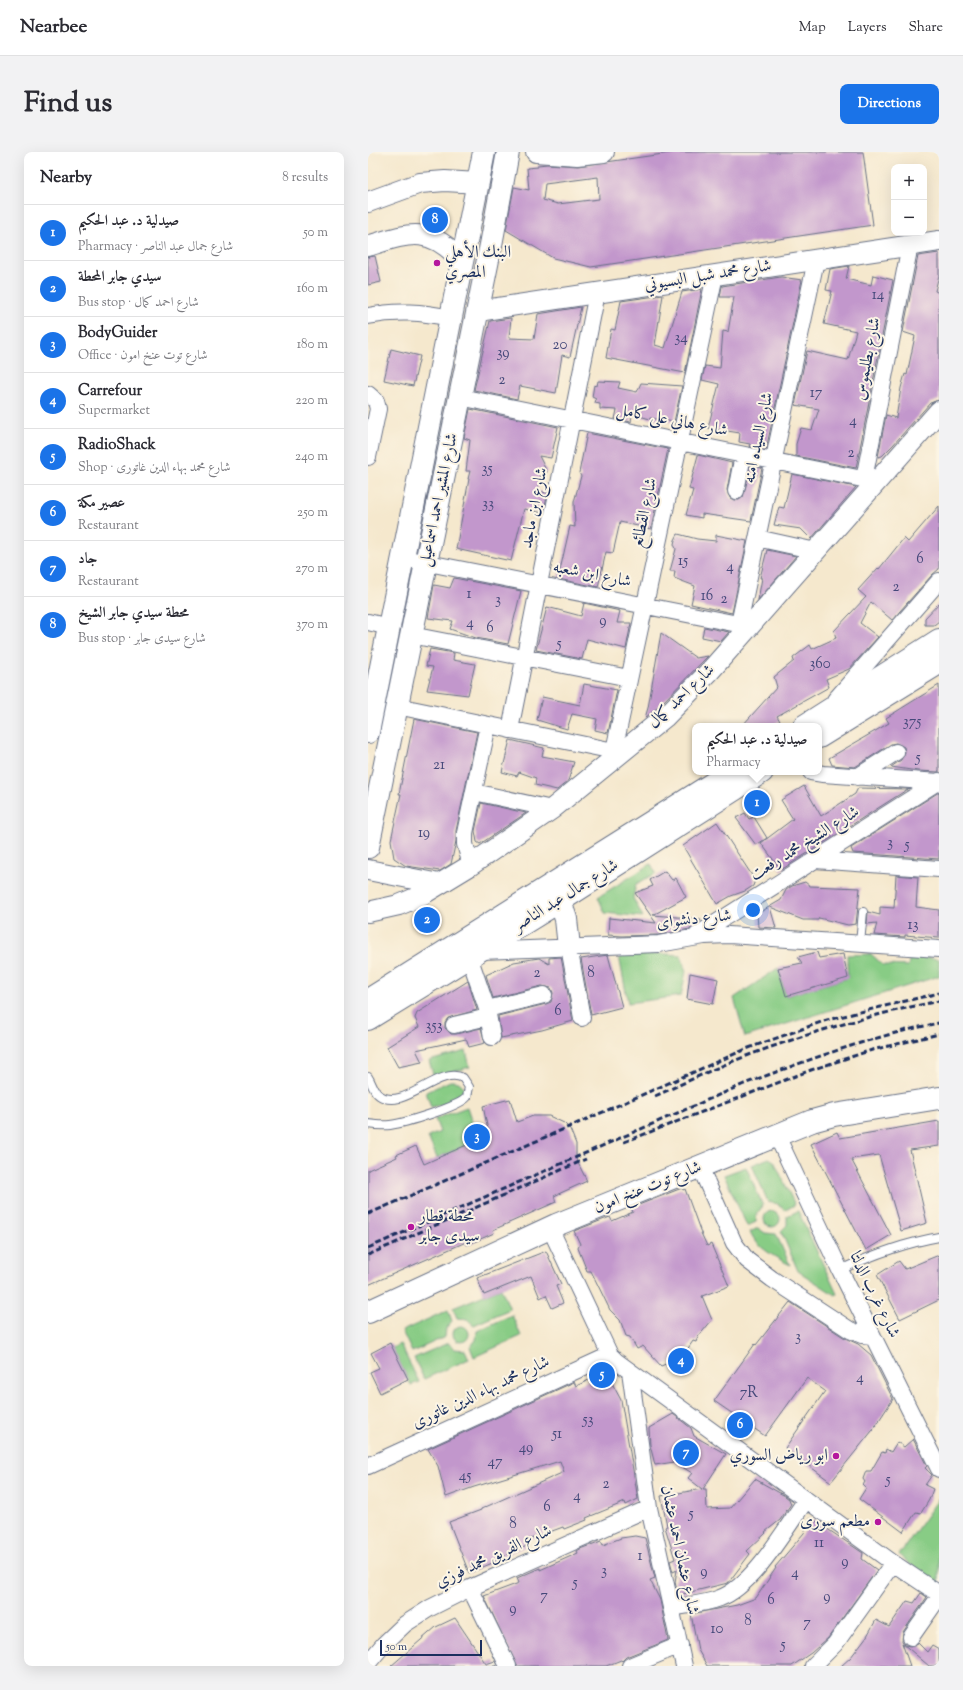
<!DOCTYPE html>
<html lang="en">
<head>
<meta charset="utf-8">
<style>
	body { margin:0; font-family:"Sorts Mill Goudy",Amiri,serif; background:#f2f2f3; color:#2b2b33 }
	.controls { position:absolute; right:12px; top:12px; display:grid; overflow:hidden; border-radius:8px; box-shadow:0 4px 16px #0002 }
	.controls button { width:36px; height:36px; display:grid; place-items:center; padding:0; border:0; border-bottom:1px solid #e1e1e2; background:#fff; color:#2b2b33; font:20px sans-serif }
	.scale { position:absolute; left:12px; bottom:10px; width:102px; box-sizing:border-box; padding-left:4px; border:2px solid #1b2f5e; border-top:0; font-size:11px; line-height:14px; white-space:nowrap; color:#1b2f5e; -webkit-text-stroke:3px #fcf5e5; paint-order:stroke }
	.you { position:absolute; left:385px; top:758px; width:14px; height:14px; margin:-10px; border:3px solid #fff; border-radius:50%; background:#1a73e8; box-shadow:0 0 0 6px #1a73e833 }
	.badge { display:grid; place-items:center; width:26px; height:26px; border-radius:50%; background:#1a73e8; color:#fff; font-size:13px; font-weight:700 }
	.pin { position:absolute; translate:-50% -50%; border:2px solid #fff; box-shadow:0 1px 4px #0006 }
	.popup { position:absolute; left:324px; top:571px; width:130px; height:52px; box-sizing:border-box; display:grid; place-content:center; border-radius:8px; background:#fff; filter:drop-shadow(0 1px 3px #0005); font-size:13px; white-space:nowrap; color:#7c7c81 }
	.popup b { font-size:15px; color:#2b2b33 }
	.popup::after { content:''; position:absolute; left:50%; top:100%; margin-left:-8px; border:8px solid transparent; border-top-color:#fff }
	.list { margin:0; padding:0; list-style:none }
	h2 { display:flex; justify-content:space-between; align-items:center; height:52px; margin:0; padding:0 16px; font-size:17px }
	h2 small { font-size:13px; font-weight:400; color:#7c7c81 }
	.list li { display:grid; grid-template-columns:26px 1fr auto; gap:12px; align-items:center; box-sizing:border-box; height:56px; padding:0 16px; border-top:1px solid #e1e1e2 }
	.list b { display:block; font-size:15px; white-space:nowrap }
	.list p { margin:0; font-size:13px; white-space:nowrap; color:#7c7c81 }
	.list em { font-size:13px; font-style:normal; color:#7c7c81 }
	.map { position:relative; flex:none; width:571px; height:1514px; overflow:hidden; border-radius:8px }
	header { display:flex; align-items:center; gap:24px; box-sizing:border-box; height:56px; padding:0 20px; background:#fff; border-bottom:1px solid #e1e1e2 }
	header strong { font-size:19px }
	nav { display:flex; gap:22px; margin-inline-start:auto; font-size:14px }
	.intro { display:flex; align-items:center; justify-content:space-between; box-sizing:border-box; height:96px; padding:0 24px }
	h1 { margin:0; font-size:28px }
	.button { padding:10px 18px; border-radius:8px; background:#1a73e8; color:#fff; font-size:14px; font-weight:700 }
	main { display:flex; gap:24px; padding:0 24px }
	aside { flex:1; background:#fff; border-radius:8px; box-shadow:0 4px 16px #0002 }
	.map>svg:first-child { display:block }
	.green { fill:#88cc85; stroke:#527e72 }
	.building { fill:#c297cc; fill-rule:evenodd }
	.lines { fill:none; stroke-linecap:round; stroke-linejoin:round }
	.service-casing { stroke:#677085; stroke-width:10 }
	.minor-casing { stroke:#677085; stroke-width:18 }
	.tertiary-casing { stroke:#677085; stroke-width:22 }
	.secondary-casing { stroke:#677085; stroke-width:24 }
	.primary-casing { stroke:#677085; stroke-width:24 }
	.service { stroke:#fff; stroke-width:8 }
	.minor { stroke:#fff; stroke-width:16 }
	.tertiary { stroke:#fff; stroke-width:20 }
	.secondary { stroke:#fff; stroke-width:22 }
	.primary { stroke:#fff; stroke-width:22 }
	.rail { stroke:#1b2f5e; stroke-width:3; stroke-dasharray:6 3; stroke-linecap:butt }
	.poi-dot { fill:#b5179e; stroke:#fcf5e5; stroke-width:1.5 }
	.labels { text-anchor:middle; dominant-baseline:central; stroke-width:4; stroke-linejoin:round; paint-order:stroke }
	.number-label { font-size:15px; fill:#45497a }
	.poi-label { font-size:17px; fill:#1b2f5e; stroke:#fcf5e5; text-anchor:start }
	.street-label { font-size:17px; fill:#1b2f5e; stroke:#fcf5e5 }
</style>
</head>
<body>
<header>
<strong>Nearbee</strong>
<nav><a>Map</a><a>Layers</a><a>Share</a></nav>
</header>
<div class="intro"><h1>Find us</h1><a class="button">Directions</a></div>
<main>
<aside>
<h2>Nearby<small>8 results</small></h2>
<ul class="list">
<li><span class="badge">1</span><div><b>صيدلية د. عبد الحكيم</b><p>Pharmacy · شارع جمال عبد الناصر</p></div><em>50 m</em></li>
<li><span class="badge">2</span><div><b>سيدي جابر المحطة</b><p>Bus stop · شارع احمد كمال</p></div><em>160 m</em></li>
<li><span class="badge">3</span><div><b>BodyGuider</b><p>Office · شارع توت عنخ امون</p></div><em>180 m</em></li>
<li><span class="badge">4</span><div><b>Carrefour</b><p>Supermarket</p></div><em>220 m</em></li>
<li><span class="badge">5</span><div><b>RadioShack</b><p>Shop · شارع محمد بهاء الدين غاتورى</p></div><em>240 m</em></li>
<li><span class="badge">6</span><div><b>عصير مكة</b><p>Restaurant</p></div><em>250 m</em></li>
<li><span class="badge">7</span><div><b>جاد</b><p>Restaurant</p></div><em>270 m</em></li>
<li><span class="badge">8</span><div><b>محطة سيدي جابر الشيخ</b><p>Bus stop · شارع سيدى جابر</p></div><em>370 m</em></li>
</ul>
</aside>
<div class="map">
<svg width="571" height="1514" viewBox="0 0 571 1514">
	<rect width="100%" height="100%" fill="#fcf5e5"/>
	<filter id="ink" filterUnits="userSpaceOnUse"><feTurbulence type="fractalNoise" baseFrequency=".025" numOctaves="2"/><feDisplacementMap in="SourceGraphic" scale="8" xChannelSelector="R" yChannelSelector="G"/><feConvolveMatrix kernelMatrix="1 2 1 2 8 2 1 2 1" color-interpolation-filters="sRGB"/></filter>
	<filter id="wash" filterUnits="userSpaceOnUse"><feTurbulence type="fractalNoise" baseFrequency=".012" numOctaves="4" result="noise"/><feDisplacementMap in="SourceGraphic" scale="16" xChannelSelector="R" yChannelSelector="G"/><feGaussianBlur stdDeviation="0.9" result="paint"/><feColorMatrix in="noise" values="0 0 0 0 0 0 0 0 0 0 0 0 0 0 0 0 0 1.4 0 .05"/><feComposite in="paint" operator="in"/></filter>
	<g filter="url(#wash)">
		<rect width="100%" height="100%" fill="#f5e8cd"/>
		<path class="green" d="M283,712l5,9 -20,11 -3,14 10,19 -38,-4 -7,-16z
			M250,799l63,4 5,16 -5,25 -53,7z
			M503,802l12,11 25,1 2,-10 29,3v17l-194,61 -11,-39 44,-30 8,28 62,-18 -1,-23z
			M98,899l4,16 -36,10 -5,-16z
			M82,929c5,0 9,0 12,4 11,15 -22,20 -31,22l-5,-15z
			M99,955l11,33 -41,18 -9,-21 12,-5 -5,-13z
			M401,1006l5,3 21,44 -10,5 -7,-6 -10,-2 -16,-37z
			M378,1015l17,39 -6,7 -1,9 -9,4 -23,-51z
			M430,1059l39,83 -2,1 -37,-24 -17,-40 6,-6v-9z
			M396 1067a8 8 0 1 1 16 0a8 8 0 1 1-16 0Z
			M390,1076l7,5 11,1 14,31c-16,-9 -32,-16 -40,-33z
			M133,1136l9,21 -36,16 -7,-6 -10,-1 -4,-10z
			M80,1158l4,11 -6,7 -1,9 -33,15 -10,-21z
			M144,1163l9,21 -47,21 -4,-10 6,-7 1,-9z
			M85 1182a8 8 0 1 1 16 0a8 8 0 1 1-16 0Z
			M80,1191l7,6 10,1 4,9 -45,20 -10,-21z
			M32,1192l19,38 -8,3 -19,-37z
			M571,1346v87l-20,-13 -20,-17z"/>
		<g id="blocks">
			<path class="building" d="M309,0h186l10,73 -282,42 -38,-9 -47,-28 8,-43 15,3 -2,-22 11,-1v-2l9,-1 31,2zM230,25l1,22 -41,5 -15,-4 2,-16z
				M571,101v22l-4,16 4,2v107l-9,3 -37,42 -11,11 -4,1 8,-42 10,3 5,-30 4,-14 2,1 8,-39 -12,-4 15,-76z
				M7,104l6,26 -13,3v-28z
				M481,114l-3,13 25,6 2,-10 20,5 -37,188 -60,-12v-12l5,-16 11,2 7,-21 -24,-4 12,-54 41,9 8,-29 -32,-7 8,-33 -6,-1 4,-21z
				M413,125l21,3 -36,170 -17,-4 1,-2 -11,-2 1,-9 -32,-5 11,-44 -17,-4 3,-14 15,2 3,-37 5,1 6,-35h-14l2,-11z
				M334,137l-17,84 -79,-15 5,-29 4,1 6,-29 42,-6 -8,50 10,3 17,-56z
				M213,155l-11,50 -8,-2 -6,38 -36,-7 -3,13 -43,-9 16,-69 21,-3 -2,20 25,1 4,-25z
				M23,197l29,7 -7,30 -29,-6z
				M230,229l22,1 -2,6 19,4 4,-9 41,3 -8,36 -24,-4v1l-18,-5 -1,8 -16,-3 2,-9 -17,-1v-5l-5,-1 1,-4 -4,-2 2,-12 3,1z
				M102,257l88,18 -7,31 -12,-2 8,16 -6,3 -4,16 11,2 -5,20 -19,-4 -13,52 -55,-12 13,-70h-1l2,-8h-4l4,-31 -6,-2z
				M219,281l81,16 -17,80 -31,-7 -7,31 -7,-1 -8,35 -40,-8 12,-53 5,1 -1,-25 7,-26 -2,-3z
				M330,303l34,8 -5,27 3,8 4,2h5l4,-3 8,-31 11,2 -11,53 -49,-7v4l-16,-3 7,-25 -4,-1z
				M424,322l64,13 -45,52 -10,-10 -27,-4 5,-18 5,1z
				M571,354v63l-7,6 -40,45 -21,-18 -11,21 18,14 -29,32 -23,10 3,8 -52,29 3,5 -10,5h-28l35,-39 -3,-10 20,-16 -1,-3 17,-13 2,4 24,-11 -2,-7 32,-34 -8,-7 20,-22 1,1 25,-31 4,4z
				M310,382l19,5 19,2v-6l31,6 -15,72 -41,-9 4,-18 -21,-8 1,-7h-5l6,-22 -2,-5 1,-4z
				M399,398l29,6 -38,44 4,-22h-2z
				M86,426l67,13 -13,53 -32,-6 -26,-9 3,-8 -25,-3 6,-33 16,3z
				M216,451l36,8 -3,12h14l-5,26 -39,-10 -5,20 -46,-9 11,-43 34,9z
				M571,451v18l-5,4h-9v-7z
				M336,475l25,5 -8,9 -19,-4z
				M293,481l35,25 12,-2 -51,52 -12,10 3,-10z
				M62,497l24,4 -1,7 22,4 -7,31 -41,-5 6,-23 -7,-1z
				M216,532l33,6 -9,43 -13,-3 2,-11 -25,-5 -5,15 -30,-9 5,-23 38,8z
				M571,533v87l-21,-1 -27,-4 10,-7 4,-8 -1,-5 -8,-4 -5,1 -36,23 -23,-2 -3,-7 60,-35 -3,-5z
				M46,567l63,13 -21,99v10l-5,23 -11,7 -34,-5 -12,-8 -3,-18 10,-46h-2z
				M142,588l34,8 -2,8 32,6 -6,19 -11,9 -22,-5 1,-7 -17,-6 -2,4 -15,-4z
				M436,634l17,30 34,-22 3,-6 50,1 -127,81 -20,-27 32,-24 -12,-19z
				M571,640v67l-86,-6 -2,-5z
				M113,651l45,10 -46,31 -3,-2 -2,-11z
				M377,661l4,6 5,-2 13,21 -11,7 -20,-27z
				M349,670l38,58 -2,6 -8,5 -14,5 -14,8 -34,-58z
				M297,719l7,9 4,-2 10,19 -33,18 48,4 -1,3 -10,7 -32,6 -36,1 -14,-1 1,-17 47,5 -21,-30 18,-7 -3,-6z
				M528,723l22,2 -2,30 23,3v28l-34,-3v2l-31,-2 3,-12 -10,1 1,-12 12,3v-8l14,1z
				M437,730l5,4 50,2 -4,36 -8,1 -29,-7 -1,2h-15l-33,-13 6,21 -18,-1 -1,-13 24,-14 5,-10 6,-4z
				M449,800l2,6 24,-4 5,24 -62,18 -8,-28 24,-5 -4,-6z
				M240,803l14,52 -31,8 -10,-56z
				M193,805l12,64 -31,9 -41,8 -3,-22 48,-12 5,-2 2,-9 -2,-5 -9,-2 -49,12 -7,-23 28,-13 25,-4 10,6v-6z
				M322,821l28,6 -5,25 -26,-5z
				M100,829l9,29 -29,8 -3,4v6l6,6h5l25,-6 4,15 -16,4 -3,-8 -50,11 6,12 -24,5 -11,-20 32,-20 -4,-9 2,-5z
				M142,947l7,23 16,-6h16l15,7 6,6 6,15v15l11,22 -33,15 2,6 -63,28 1,3 -27,12 -1,-3 -98,43v-115l29,-13 -1,-2 20,-9 8,18 65,-29 -6,-29z
				M571,969v25l-29,4 17,73 -26,8 -22,-76 -28,4 40,76 -25,15 -55,-106 26,-12 3,6z
				M314,1036l1,2 2,-1 16,44 6,13 4,-2 18,42 -27,10 10,24 -14,17 -2,5 -3,-1 -11,16 -21,9 -18,-20 -6,3 -7,-12 -4,-1 -6,-16 -10,-10 -19,-39h-4l-9,-23 2,-4 -6,-13 36,-14 2,4 21,-9 -2,-4z
				M178,1099l15,33 -5,2 7,17 -11,5 -6,-13 -6,3 -9,-22 -47,19 -7,-17z
				M571,1103v45l-39,19 -23,-44 22,-14 6,8z
				M422,1150l55,36 13,6 13,11 22,44 -21,32 -41,51 -46,-34 40,-57 -18,-13 -42,58 -51,-35 41,-57 1,1z
				M22,1191l18,36 -28,14 -10,-21 9,-4 -8,-15z
				M238,1220l15,28 17,99 -12,6 -1,-3 -39,16 1,2 -23,9 -1,-2 -38,14 2,5 -31,13 1,2 -28,12 -20,-51 32,-12v-1l83,-37 -4,-11 -86,26 -28,10 -8,-31 -10,-17 146,-67 2,4z
				M305,1262l18,14 3,8 32,18 -23,35h3l1,20 23,-1 25,-29 30,17 4,3 2,5 -11,16 -15,12 1,1 -19,18 3,3 -22,29 -50,12 -3,-13 2,-12 -4,2 -3,-11 5,-2 -10,-32 2,-1 -6,-30 41,-7 -14,-11 4,-5 -18,-11 -19,3 -5,-20 -1,-17z
				M545,1287l14,27 -2,2 7,7 -7,10 8,4 -4,11 -8,13 -5,-1 -13,20 -44,-33 7,-11 -3,-3 2,-3 -2,-3 3,-8h5l11,-19 3,1 1,-4 5,3 6,-10 7,5z
				M443,1366l52,35 -1,6 15,11 -49,68 -17,15 -19,13h-85l-9,-16 -7,-36 46,-9 19,-7 20,-30 -1,-1 29,-34z
				M267,1384l10,2 10,40 -5,2 10,20 8,40 -42,17 -4,4 -1,-1 -15,6h-89l-33,-70 35,-13 -2,-5 23,-10v2l38,-17 -1,-2 3,-2 21,-8 2,4 18,-7z
				M553,1441l6,4 -24,35 -1,9 3,4 5,1 8,-3 9,9 5,-7 7,4v17h-10l-27,-23 8,23h-69l10,-9 16,-21 9,-16 13,7 18,-26 7,2z
				M87,1466l31,46 9,-3 2,5h-106l45,-39z"/>
		</g>
	</g>
	<g filter="url(#ink)">
		<use href="#blocks" fill-opacity="0" stroke="#677085" stroke-width="1"/>
		<g class="lines">
			<defs>
				<path id="service" d="M492,791l3,-31
					M0,925c4,6 5,14 11,18 24,18 60,-30 84,-17l6,9 -2,10c-8,10 -63,26 -77,28 -7,1 -15,0 -22,-1
					M472,1118c32,-15 65,-27 99,-33"/>
				<path id="minor" d="M0,164c29,-6 54,-4 83,2
					M0,242l8,7 2,8 -10,48
					M92,245l417,85
					M496,327l46,-234
					M368,339l7,-36
					M389,386l59,13
					M35,406l345,68
					M0,470l21,5
					M371,472l77,-364
					M43,483l218,43
					M467,548l104,-119
					M29,554l217,45
					M142,578l87,-437
					M244,608l103,-485
					M443,620l12,2 116,8
					M489,625l39,-25
					M106,640l78,17
					M447,708l124,9
					M103,713l-6,-21v-11l23,-108
					M329,783l242,-154
					M201,795l13,71
					M112,799l179,-7 45,-8 25,-1 210,14
					M101,804l18,53 5,28
					M119,857l57,-14
					M86,873l34,-8
					M409,984l63,134 99,199
					M332,1015l34,76 13,17 25,19 78,51 12,5 11,1
					M182,1076l60,127 6,6 277,202 46,31
					M262,1219l19,137 35,158
					M0,1314l242,-111
					M102,1436l38,78
					M303,1456c16,-3 34,-4 49,-10 33,-12 65,-69 86,-98
					M543,1485l28,-40
					M0,1511l16,-19 21,-20 25,-16 40,-20 179,-80
					M262,1514l50,-21
					M445,1514l22,-22 58,-81"/>
				<path id="tertiary" d="M168,0l41,3 27,-3
					M0,50l52,-19 25,-2 33,2
					M0,94c42,-13 61,-21 94,15
					M110,159l461,-70
					M0,718l71,14
					M0,760l31,-7 21,-9 51,-31 81,-56 113,-92 45,-46 229,-260"/>
				<path id="secondary" d="M0,580l116,-580
					M0,695l123,-602 17,-93
					M0,1160l188,-87 256,-104 22,-6 105,-17"/>
				<path id="primary" d="M436,574l135,-86
					M451,585l120,-74
					M192,749l6,18 3,28
					M0,848l363,-228
					M0,867l192,-118 202,-129"/>
			</defs>
			<use href="#service" class="service-casing"/>
			<use href="#minor" class="minor-casing"/>
			<use href="#tertiary" class="tertiary-casing"/>
			<use href="#secondary" class="secondary-casing"/>
			<use href="#primary" class="primary-casing"/>
			<use href="#service" class="service"/>
			<use href="#minor" class="minor"/>
			<use href="#tertiary" class="tertiary"/>
			<use href="#secondary" class="secondary"/>
			<use href="#primary" class="primary"/>
			<path class="rail" d="M287,944c31,-14 62,-29 94,-41 62,-23 125,-41 190,-54
				M256,990l187,-72 61,-20 67,-16
				M0,1062l210,-91 168,-74 81,-29 112,-27
				M0,1096l376,-164c64,-24 128,-48 195,-61
				M0,1103l218,-96"/>
		</g>
	</g>
	<g class="poi-dot">
		<circle cx="69" cy="111" r="4"/>
		<circle cx="43" cy="1075" r="4"/>
		<circle cx="468" cy="1304" r="4"/>
		<circle cx="510" cy="1370" r="4"/>
	</g>
	<g class="labels">
		<g class="number-label">
			<text x="510" y="143">14</text>
			<text x="313" y="186">34</text>
			<text x="192" y="193">20</text>
			<text x="135" y="201">39</text>
			<text x="134" y="228">2</text>
			<text x="448" y="241">17</text>
			<text x="485" y="269">4</text>
			<text x="483" y="301">2</text>
			<text x="119" y="317">35</text>
			<text x="120" y="352">33</text>
			<text x="552" y="407">6</text>
			<text x="315" y="409">15</text>
			<text x="362" y="415">4</text>
			<text x="528" y="435">2</text>
			<text x="101" y="442">1</text>
			<text x="339" y="444">16</text>
			<text x="356" y="447">2</text>
			<text x="130" y="448">3</text>
			<text x="235" y="469">9</text>
			<text x="102" y="471">4</text>
			<text x="122" y="476">6</text>
			<text x="191" y="492">5</text>
			<text x="452" y="512">360</text>
			<text x="544" y="570">375</text>
			<text x="550" y="606">5</text>
			<text x="71" y="613">21</text>
			<text x="56" y="681">19</text>
			<text x="522" y="691">3</text>
			<text x="539" y="693">5</text>
			<text x="545" y="773">13</text>
			<text x="169" y="821">2</text>
			<text x="223" y="821">8</text>
			<text x="190" y="859">6</text>
			<text x="66" y="874">353</text>
			<text x="430" y="1185">3</text>
			<text x="492" y="1226">4</text>
			<text x="381" y="1241">7R</text>
			<text x="220" y="1268">53</text>
			<text x="189" y="1282">51</text>
			<text x="158" y="1296">49</text>
			<text x="127" y="1310">47</text>
			<text x="97" y="1324">45</text>
			<text x="520" y="1328">5</text>
			<text x="238" y="1332">2</text>
			<text x="209" y="1344">4</text>
			<text x="179" y="1355">6</text>
			<text x="323" y="1362">5</text>
			<text x="145" y="1372">8</text>
			<text x="451" y="1391">11</text>
			<text x="272" y="1404">1</text>
			<text x="477" y="1410">9</text>
			<text x="236" y="1419">3</text>
			<text x="336" y="1420">9</text>
			<text x="427" y="1421">4</text>
			<text x="207" y="1431">5</text>
			<text x="176" y="1444">7</text>
			<text x="459" y="1445">9</text>
			<text x="403" y="1448">6</text>
			<text x="145" y="1457">9</text>
			<text x="380" y="1469">8</text>
			<text x="439" y="1471">7</text>
			<text x="349" y="1477">10</text>
			<text x="415" y="1493">5</text>
		</g>
		<g class="poi-label">
			<text x="77" y="101">البنك الأهلي<tspan x="77" dy="20">المصري</tspan></text>
			<text x="51" y="1065">محطة قطار<tspan x="51" dy="20">سيدى جابر</tspan></text>
			<text x="460" y="1304" text-anchor="end">ابو رياض السوري</text>
			<text x="502" y="1370" text-anchor="end">مطعم سورى</text>
		</g>
		<g class="street-label">
			<text transform="translate(340 124) rotate(-9)">شارع محمد شبل البسيوني</text>
			<text transform="translate(500 207) rotate(-79)">شارع بطليموس</text>
			<text transform="translate(304 269) rotate(11)">شارع هاني على كامل</text>
			<text transform="translate(391 286) rotate(-78)">شارع السيده امنه</text>
			<text transform="translate(71 348) rotate(-78)">شارع المشير احمد اسماعيل</text>
			<text transform="translate(167 356) rotate(-79)">شارع ابن ماجد</text>
			<text transform="translate(277 361) rotate(-78)">شارع القطائع</text>
			<text transform="translate(224 423) rotate(11)">شارع ابن شعبه</text>
			<text transform="translate(314 545) rotate(-44)">شارع احمد كمال</text>
			<text transform="translate(437 692) rotate(-32)">شارع الشيخ محمد رفعت</text>
			<text transform="translate(198 744) rotate(-32)">شارع جمال عبد الناصر</text>
			<text transform="translate(326 768) rotate(-6)">شارع دنشواى</text>
			<text transform="translate(280 1036) rotate(-22)">شارع توت عنخ امون</text>
			<text transform="translate(506 1143) rotate(64)">شارع غرب الدلتا</text>
			<text transform="translate(113 1241) rotate(-25)">شارع محمد بهاء الدين غاتورى</text>
			<text transform="translate(311 1398) rotate(78)">شارع عثمان احمد عثمان</text>
			<text transform="translate(126 1405) rotate(-25)">شارع الفريق محمد فوزي</text>
		</g>
	</g>
</svg>
<div class="controls">
<button>+</button>
<button>−</button>
</div>
<div class="scale">50 m</div>
<div class="you"></div>
<div class="pin badge" style="left:389px;top:651px">1</div>
<div class="popup"><b>صيدلية د. عبد الحكيم</b>Pharmacy</div>
<div class="pin badge" style="left:59px;top:768px">2</div>
<div class="pin badge" style="left:109px;top:985px">3</div>
<div class="pin badge" style="left:313px;top:1209px">4</div>
<div class="pin badge" style="left:234px;top:1223px">5</div>
<div class="pin badge" style="left:372px;top:1273px">6</div>
<div class="pin badge" style="left:318px;top:1301px">7</div>
<div class="pin badge" style="left:67px;top:68px">8</div>
</div>
</main>
</body>
</html>
